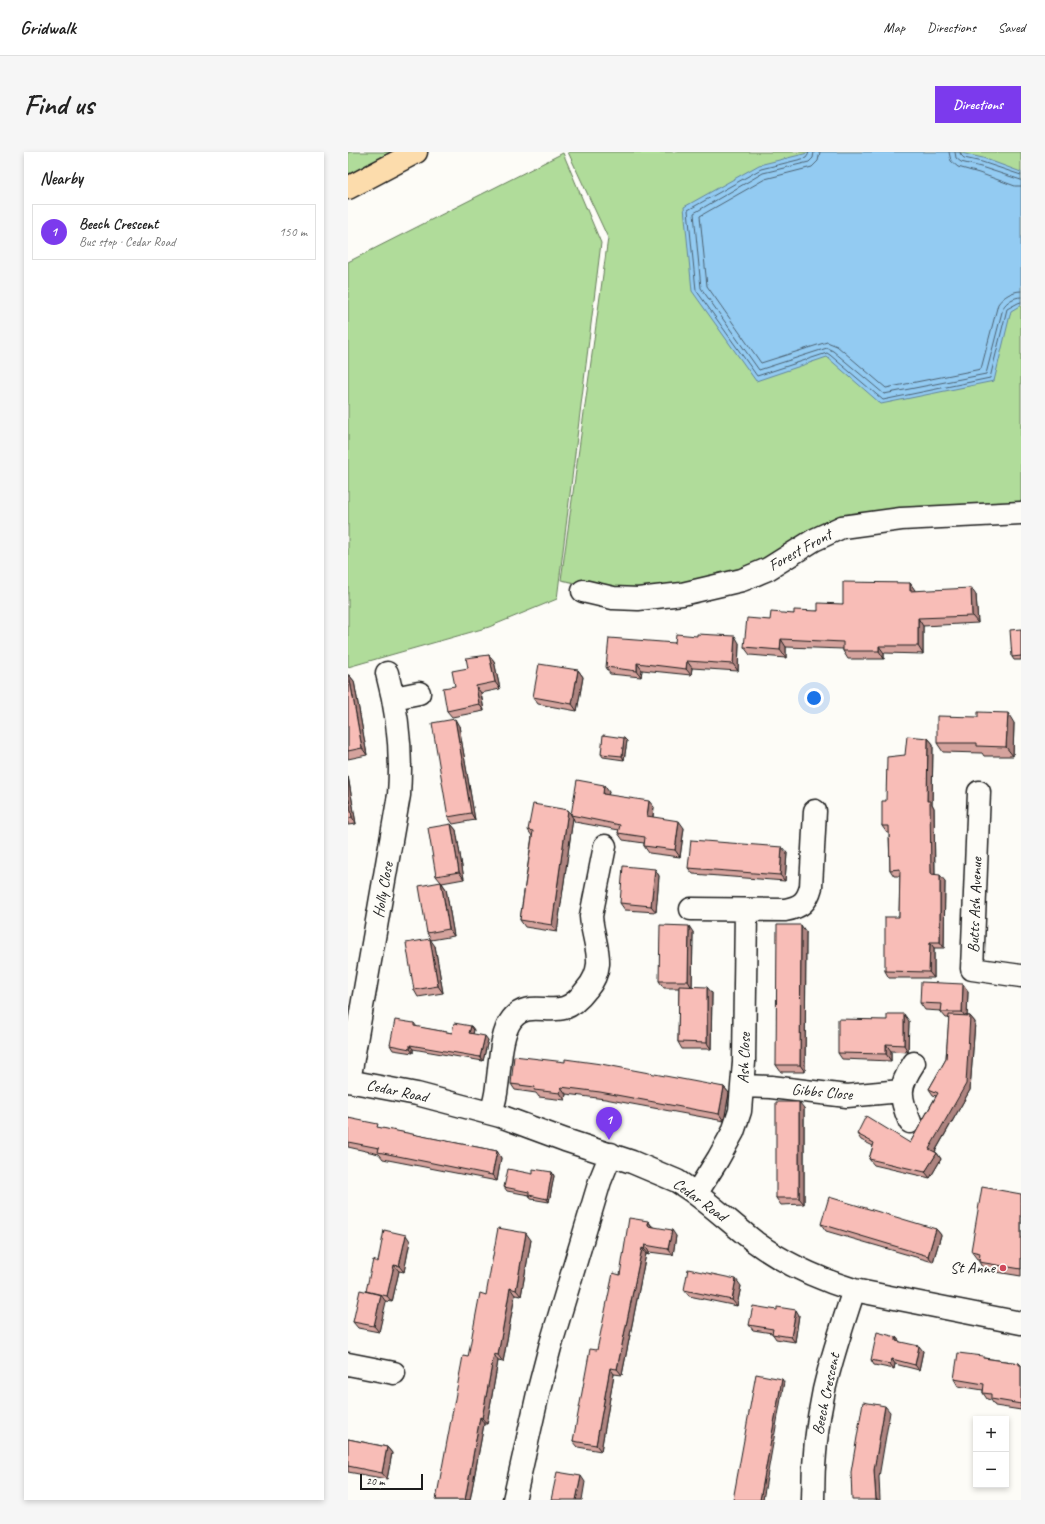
<!DOCTYPE html>
<html lang="en">
<head>
<meta charset="utf-8">
<style>
	body { margin:0; font-family:Caveat,sans-serif; background:#f6f6f6; color:#222 }
	.controls { position:absolute; right:12px; bottom:12px; display:grid; overflow:hidden; border-radius:0px; box-shadow:0 2px 6px #0003 }
	.controls button { width:36px; height:36px; display:grid; place-items:center; padding:0; border:0; border-bottom:1px solid #e0e0e0; background:#fff; color:#222; font:20px sans-serif }
	.scale { position:absolute; left:12px; bottom:10px; width:63px; box-sizing:border-box; padding-left:4px; border:2px solid #1c1c1c; border-top:0; font-size:11px; line-height:14px; white-space:nowrap; color:#1c1c1c; -webkit-text-stroke:3px #fdfcf7; paint-order:stroke }
	.you { position:absolute; left:466px; top:546px; width:14px; height:14px; margin:-10px; border:3px solid #fff; border-radius:50%; background:#1a73e8; box-shadow:0 0 0 6px #1a73e833 }
	.badge { display:grid; place-items:center; width:26px; height:26px; border-radius:50%; background:#7c3aed; color:#fff; font-size:13px; font-weight:700 }
	.pin { position:absolute; translate:-50% -33px; filter:drop-shadow(0 1px 2px #0008) }
	.pin::after { content:''; position:absolute; top:21px; width:14px; height:12px; background:inherit; clip-path:polygon(0 0,100% 0,50% 100%) }
	.list { margin:0; padding:0; list-style:none }
	h2 { display:flex; justify-content:space-between; align-items:center; height:52px; margin:0; padding:0 16px; font-size:17px }
	h2 small { font-size:13px; font-weight:400; color:#767676 }
	.list li { display:grid; grid-template-columns:26px 1fr auto; gap:12px; align-items:center; box-sizing:border-box; height:56px; margin:0 8px 8px; padding:0 8px; border:1px solid #e0e0e0; border-radius:0px }
	.list b { display:block; font-size:15px; white-space:nowrap }
	.list p { margin:0; font-size:13px; white-space:nowrap; color:#767676 }
	.list em { font-size:13px; font-style:normal; color:#767676 }
	.map { position:relative; flex:none; width:673px; height:1348px; overflow:hidden; border-radius:0px }
	header { display:flex; align-items:center; gap:24px; box-sizing:border-box; height:56px; padding:0 20px; background:#fff; border-bottom:1px solid #e0e0e0 }
	header strong { font-size:19px }
	nav { display:flex; gap:22px; margin-inline-start:auto; font-size:14px }
	.intro { display:flex; align-items:center; justify-content:space-between; box-sizing:border-box; height:96px; padding:0 24px }
	h1 { margin:0; font-size:28px }
	.button { padding:10px 18px; border-radius:0px; background:#7c3aed; color:#fff; font-size:14px; font-weight:700 }
	main { display:flex; gap:24px; padding:0 24px }
	aside { flex:1; background:#fff; border-radius:0px; box-shadow:0 2px 6px #0003 }
	.map>svg:first-child { display:block }
	.green { fill:#b0dc9a; stroke:#667c5b }
	.water { fill:#93cbf2; stroke:#63859c }
	.lines { fill:none; stroke-linecap:round; stroke-linejoin:round }
	.shore { stroke:#4c6272; stroke-width:1 }
	.minor-casing { stroke:#1c1c1c; stroke-width:25 }
	.major-casing { stroke:#1c1c1c; stroke-width:25 }
	.minor { stroke:#fdfcf7; stroke-width:22 }
	.major { stroke:#fcdcac; stroke-width:22 }
	.wall { fill:#d5a39d; stroke:#1c1c1c }
	.shaded-wall { fill:#ae8480; stroke:#1c1c1c }
	.building { fill:#f8bdb7; stroke:#1c1c1c }
	.poi-dot { fill:#d1495b; stroke:#fdfcf7; stroke-width:1.5 }
	.labels { text-anchor:middle; dominant-baseline:central; stroke-width:4; stroke-linejoin:round; paint-order:stroke }
	.street-label { font-size:16px; fill:#1c1c1c; stroke:#fdfcf7 }
	.poi-label { font-size:16px; fill:#1c1c1c; stroke:#fdfcf7; text-anchor:end }
</style>
</head>
<body>
<header>
<strong>Gridwalk</strong>
<nav><a>Map</a><a>Directions</a><a>Saved</a></nav>
</header>
<div class="intro"><h1>Find us</h1><a class="button">Directions</a></div>
<main>
<aside>
<h2>Nearby<small></small></h2>
<ul class="list">
<li><span class="badge">1</span><div><b>Beech Crescent</b><p>Bus stop · Cedar Road</p></div><em>150 m</em></li>
</ul>
</aside>
<div class="map">
<svg width="673" height="1348" viewBox="0 0 673 1348">
	<rect width="100%" height="100%" fill="#fdfcf7"/>
	<filter id="ink" filterUnits="userSpaceOnUse"><feTurbulence type="fractalNoise" baseFrequency=".025" numOctaves="2"/><feDisplacementMap in="SourceGraphic" scale="8" xChannelSelector="R" yChannelSelector="G"/><feConvolveMatrix kernelMatrix="1 2 1 2 8 2 1 2 1" color-interpolation-filters="sRGB"/></filter>
	<g filter="url(#ink)">
		<path class="green" d="M0,0h49l-49,26z
			M220,0h453v352l-189,16 -70,45 -85,22 -63,4 -53,-11 47,-342z
			M215,1l38,90 -44,356 -68,28 -141,40v-405z"/>
		<path class="water" d="M464,0h144l27,6 38,14v133l-10,6 -17,70 -113,23 -54,-47 -71,24 -64,-90 -8,-84 75,-42z"/>
		<g class="lines">
			<path class="shore" d="M461,0l-1,3 -2,3 -45,11 -73,41 8,80 61,86 70,-23 3,2 53,45 107,-22 17,-69 11,-6 3,-1
				M466,0l-1,6 -4,4 -46,11 -69,40 7,75 58,82 68,-22 6,3 51,43 102,-20 17,-66c3,-6 11,-11 18,-11
				M472,0l-2,9 -6,6 -47,12 -65,37 7,70 54,77 66,-21 10,4 49,42 95,-19 17,-65c5,-7 14,-13 23,-13
				M601,0l2,9 7,6 21,6 36,13h6
				M607,0l1,6 5,4 20,5 40,13
				M612,0l1,3 3,3 18,4 39,13"/>
			<defs>
				<path id="minor" d="M235,439l30,7 25,1 44,-5 60,-14 26,-11 46,-29 28,-13 59,-8 120,-6
					M46,546l25,-5
					M631,640l-7,177 49,7
					M343,757l94,1c16,-3 22,-8 26,-23l4,-76
					M0,929l69,13 83,22 65,24 67,22 45,19 12,8c23,16 44,36 66,53 30,22 64,37 99,48l167,33
					M1,929l50,-286c3,-41 -1,-82 -12,-122
					M395,934l28,1 76,9 54,-5
					M143,961c3,-9 5,-17 6,-27 3,-19 3,-52 15,-67 14,-18 34,-6 52,-11 10,-3 17,-11 23,-19 6,-7 10,-15 11,-25 1,-15 -6,-31 -7,-48l14,-70
					M562,970c-11,-26 -12,-35 4,-59
					M348,1042l22,-35 15,-27 7,-21 4,-49 2,-152
					M0,1212l46,9
					M166,1348l25,-111 11,-42 50,-166 11,-27
					M465,1348c0,-37 3,-73 11,-110 8,-34 19,-67 30,-100"/>
				<path id="major" d="M0,36l68,-36"/>
			</defs>
			<use href="#minor" class="minor-casing"/>
			<use href="#major" class="major-casing"/>
			<use href="#minor" class="minor"/>
			<use href="#major" class="major"/>
		</g>
		<path class="wall" d="M562,431l5,8 61,4 2,28 -55,3v28l-39,-1v6h-36l-5,-8v-2l-57,-2v11l-36,-3 -6,-8 26,-27 24,-6 24,-3 25,-7z
			M673,477v31h-7l-2,-3z
			M327,491h64l-1,28 -46,-3 -1,7 -49,-5 -1,7 -31,-3 -4,-7z
			M141,503l5,6 6,28 -19,4 3,18 -32,6 -5,-6 8,-25 13,-18z
			M230,518l5,7 -6,34 -39,-7 -5,-7z
			M0,523h1l5,6 13,74 -19,4z
			M666,571l-1,33h-29l-2,-3 -39,-1 -6,-9z
			M111,574l16,94 -22,4 -5,-7z
			M580,586l5,6 -1,60 2,4 1,67 10,6 -1,67h-10v30h-45l-4,-7 14,-54 1,-41h-6l-4,-6 -1,-37h-2l-5,-7 4,-25 19,-46z
			M279,589l-3,19 -21,-3 -2,-3z
			M0,624l8,48 -8,1z
			M261,640l-1,3 46,12 -1,10 31,11 -4,29 -31,-4 -5,-7v-3l-21,-3 -5,-7 1,-3 -44,-8 -2,-4 -16,114 -32,-5 -5,-7 12,-84 -4,-6 40,-20 3,4z
			M103,672l5,6 8,49 -22,4 4,6 8,47 -23,4 -4,-7 14,-51 -5,-6z
			M439,701l-2,28 -92,-7 -5,-6z
			M307,717l4,7 -3,36 -31,-2 -5,-7z
			M345,780l-1,55 20,6 -1,56h-29l-4,-7 1,-54h-15l-5,-7z
			M458,780l-1,140h-24l-5,-7z
			M87,794l8,47 -25,4 -4,-7z
			M620,839l-1,25h3l5,6 -5,68 -35,62 2,1 4,6 -11,19 -56,-13 -5,-6 4,-13 -12,-6 -4,-6 53,9 26,-47 -3,-1 -4,-6 17,-30 3,-41h-3l-5,-6v-1l-16,-1 -5,-7z
			M561,869l-1,31 -17,-1v10l-49,-2 -4,-6z
			M66,871l3,4 35,6 19,-7 3,4 -1,4 15,6 -5,21 -70,-12v4l-20,-3 -3,-5z
			M163,932l213,3 5,6 -5,28 -119,-22 -39,-5 -1,6 -26,-3 -3,-4 -21,-3z
			M456,956v96l-23,1 -5,-7z
			M0,966l32,10 117,23 4,7 -4,23 -114,-22 -4,-5 -31,-7z
			M204,1020l2,4 -5,26 -18,-3 -2,-4 -22,-4 -3,-4 29,-13z
			M673,1042v82l-37,-6 -5,-8v-3h-2l-6,-8z
			M300,1069l4,5 24,10 -3,19 -24,-3v3l-3,-1 -24,121 -8,-1 -13,77 -23,-4 -5,-6 24,-91 23,-75z
			M473,1072l115,5 5,6 -8,27 -107,-31z
			M183,1088l-10,56 -6,-1 -12,67 -5,-1 -11,63h-3l-14,76h-34l50,-205z
			M62,1089l-6,31 -5,-1 -7,31 -7,-1 -6,31 -21,-4 -5,-6 14,-30 11,-30z
			M393,1134l-4,20 -48,-10 -5,-6z
			M451,1163l-4,27 -19,-3 -4,-6 -19,-3 -4,-5z
			M548,1185l4,5 23,9 -4,19 -24,-6 -1,5 -20,-4 -3,-5z
			M636,1206l35,5 2,2v45l-26,-4 -4,-6 -4,-1 -4,-6v-3l-25,-4 -4,-7z
			M0,1287l39,8 5,6 -5,26 -39,-7z"/>
		<path class="shaded-wall" d="M562,431l5,7v9l-5,-8z
			M623,436l5,7 2,28 -6,-7z
			M570,466l5,8v28l-5,-8z
			M387,484l4,7 -1,28 -5,-7z
			M433,487l5,8v11l-6,-8z
			M531,494l5,7v6l-5,-8z
			M141,503l5,6 6,28 -5,-7z
			M339,509l5,7 -1,7 -5,-6z
			M289,511l5,7 -1,7 -4,-6z
			M230,518l5,7 -6,34 -5,-7z
			M1,523l5,6 13,74 -5,-7z
			M128,534l5,7 3,18 -5,-7z
			M660,561l6,10 -1,33 -7,-9z
			M107,567l4,7 16,94 -4,-7z
			M276,586l3,3 -3,19 -2,-4z
			M580,586l5,6 -1,60 2,4 1,73 -4,-7 -4,-73z
			M0,624l8,48 -4,-7 -4,-21z
			M256,633l5,7 -2,9 -4,-7z
			M301,649l5,6 -2,16 -5,-7z
			M220,658l4,6 -1,-1 2,3 -16,114 -5,-7z
			M331,669l5,7 -4,29 -5,-7z
			M103,672l5,6 8,49 -5,-7z
			M434,695l5,6 -2,28 -5,-6z
			M307,717l4,7 -3,36 -5,-6z
			M592,723l5,6 -1,67 -4,-6z
			M93,730l5,7 8,47 -5,-7z
			M453,773l5,7 -1,140 -5,-7z
			M341,774l4,6 -1,56 -4,-7z
			M82,787l5,7 8,47 -5,-7z
			M582,790l4,6v30l-5,-6z
			M615,832l5,7 -1,28 -5,-7z
			M359,835l5,6 -1,56 -4,-6z
			M556,862l5,7 -1,31 -4,-7z
			M622,864l5,6 -5,68 -37,65 -4,-6z
			M123,874l3,4 -2,7 -3,-4z
			M137,884l3,4 -5,21 -3,-4z
			M538,892l5,7v10l-5,-7z
			M62,893l3,4v4l-3,-4z
			M213,935l5,7 -1,6 -5,-7z
			M376,935l5,6 -5,28 -5,-7z
			M451,950l5,6v96l-5,-6z
			M149,999l4,7 -4,23 -5,-6z
			M589,1001l4,6 -11,19 -5,-6z
			M204,1020l2,4 -5,26 -2,-3z
			M300,1069l5,7 -5,-2z
			M588,1077l5,6 -8,27 -5,-6z
			M324,1078l4,6 -3,19 -5,-6z
			M178,1081l5,7 -10,56 -5,-6z
			M58,1083l4,6 -6,31 -5,-6z
			M297,1093l4,7v3l-5,-6z
			M294,1096l4,6 -24,121 -5,-6z
			M46,1113l5,6 -7,31 -5,-6z
			M388,1127l5,7 -4,20 -5,-6z
			M162,1136l5,7 -12,67 -5,-7z
			M33,1143l5,7 -7,30 -5,-6z
			M448,1158l3,5 -4,27 -4,-5z
			M548,1185l4,5 -4,-1z
			M571,1194l4,5 -4,19 -4,-5z
			M146,1202l4,7 -11,63 -5,-6z
			M544,1207l3,5 -1,5 -4,-5z
			M262,1216l4,6 -13,77 -5,-6z
			M434,1227l2,3 -21,118h-3z
			M537,1254l5,6 -11,65 1,23h-4l-2,-30z
			M132,1265l4,7 -14,76h-5z
			M39,1295l5,6 -5,26 -5,-6z
			M233,1324l4,6 -3,18h-6z"/>
		<path class="building" d="M495,430l67,1v8l61,-3 1,28 -54,2v28h-39v5h-36v-9l-62,-3 -1,11 -36,-3 3,-29 23,2 1,-8 23,2v-4l24,1v-8l25,1z
			M673,477v27l-9,1 -2,-27z
			M328,482l21,2v-2l38,2 -2,28 -46,-3 -1,8 -49,-6v8l-31,-4 3,-29 66,5z
			M141,503l6,27 -19,4 3,18 -32,7 -4,-23 12,-2 -3,-15 16,-3 -2,-10z
			M191,512l39,6 -6,34 -39,-7z
			M0,523h1l13,73 -14,3z
			M630,560l30,1 -2,34 -29,-1v-3h-40v-27l41,1z
			M107,567l16,94 -23,4 -16,-94z
			M255,583l21,3 -2,18 -21,-2z
			M559,584l21,2 -1,63h3l1,73 9,1v67h-10l-1,30 -44,-1v-54h14l1,-48 -10,1 -1,-44h-7v-25h4l1,-44 18,-2z
			M229,628l27,5 -1,9 46,7 -2,15 32,5 -4,29 -31,-4 1,-9 -27,-4 2,-8 -49,-10z
			M0,644l4,21 -4,1z
			M185,652l35,6 -16,115 -32,-5 13,-89 -5,-1z
			M103,672l8,48 -23,4 -8,-48z
			M343,688l91,7 -2,28 -92,-7z
			M275,714l32,3 -4,37 -31,-3z
			M93,730l8,47 -22,4 -8,-47z
			M312,773l29,1 -1,55h-29z
			M429,773h24l-1,140h-24z
			M82,787l8,47 -24,4 -8,-47z
			M573,830l42,2 -1,28h-21l1,-8 -22,-1z
			M331,834l28,1v56l-29,-1z
			M539,862h17v31l-18,-1v10l-48,-1v-34l49,1z
			M601,863l21,1 -4,68 -37,65 8,4 -12,19 -56,-13 5,-16 -17,-9 9,-18 44,27 28,-50 -9,-4 17,-30z
			M47,868l19,3v3l38,7 2,-10 17,3 -2,7 16,3 -5,21 -70,-12v4l-20,-4z
			M166,904l51,6v-3l36,5 123,23 -5,27 -119,-22 -39,-5 -1,6 -26,-3 1,-3 -24,-3z
			M428,950h23v96h-23z
			M0,966l30,6 -1,3 120,24 -5,24 -114,-23 1,-4 -31,-6z
			M160,1017l25,5v-5l19,3 -5,27 -18,-4v-3l-25,-5z
			M634,1035l39,7v75l-42,-7 1,-9 -9,-2z
			M481,1045l107,32 -8,27 -107,-32z
			M281,1066l19,3v5l24,4 -4,19 -23,-4 -1,4 -2,-1 -25,121 -7,-1 -14,77 -23,-4 17,-92 7,1 16,-77 7,2z
			M150,1076l28,5 -10,57 -6,-2 -12,67 -4,-1 -12,64 -2,-1 -15,83h-29l27,-144 5,1 12,-64 6,2z
			M36,1078l22,5 -7,31 -5,-1 -7,31 -21,-5 7,-31 5,2z
			M340,1117l48,10 -4,21 -48,-10z
			M12,1138l21,5 -7,31 -21,-4z
			M405,1154l24,4v-3l19,3 -5,27 -19,-3 1,-5 -24,-4z
			M529,1180l19,5v4l23,5 -4,19 -23,-6 -2,5 -19,-4z
			M610,1201l25,3v2l36,5v2h2v42h-1l1,-3 -30,-5v-5l-8,-1 1,-9 -30,-5z
			M408,1222l26,5 -22,121h-27z
			M515,1250l22,4 -11,64 2,30h-24l-1,-28z
			M0,1287l39,8 -5,26 -34,-7z
			M209,1320l24,4 -5,24h-25z"/>
	</g>
	<circle class="poi-dot" cx="655" cy="1116" r="4"/>
	<g class="labels">
		<g class="street-label">
			<text transform="translate(452 398) rotate(-29)">Forest Front</text>
			<text transform="translate(35 738) rotate(-80)">Holly Close</text>
			<text transform="translate(627 753) rotate(-88)">Butts Ash Avenue</text>
			<text transform="translate(396 906) rotate(-88)">Ash Close</text>
			<text transform="translate(49 939) rotate(12)">Cedar Road</text>
			<text transform="translate(474 940) rotate(5)">Gibbs Close</text>
			<text transform="translate(352 1048) rotate(36)">Cedar Road</text>
			<text transform="translate(478 1242) rotate(-78)">Beech Crescent</text>
		</g>
		<g class="poi-label">
			<text x="647" y="1116">St Anne</text>
		</g>
	</g>
</svg>
<div class="controls">
<button>+</button>
<button>−</button>
</div>
<div class="scale">20 m</div>
<div class="you"></div>
<div class="pin badge" style="left:261px;top:988px">1</div>
</div>
</main>
</body>
</html>
